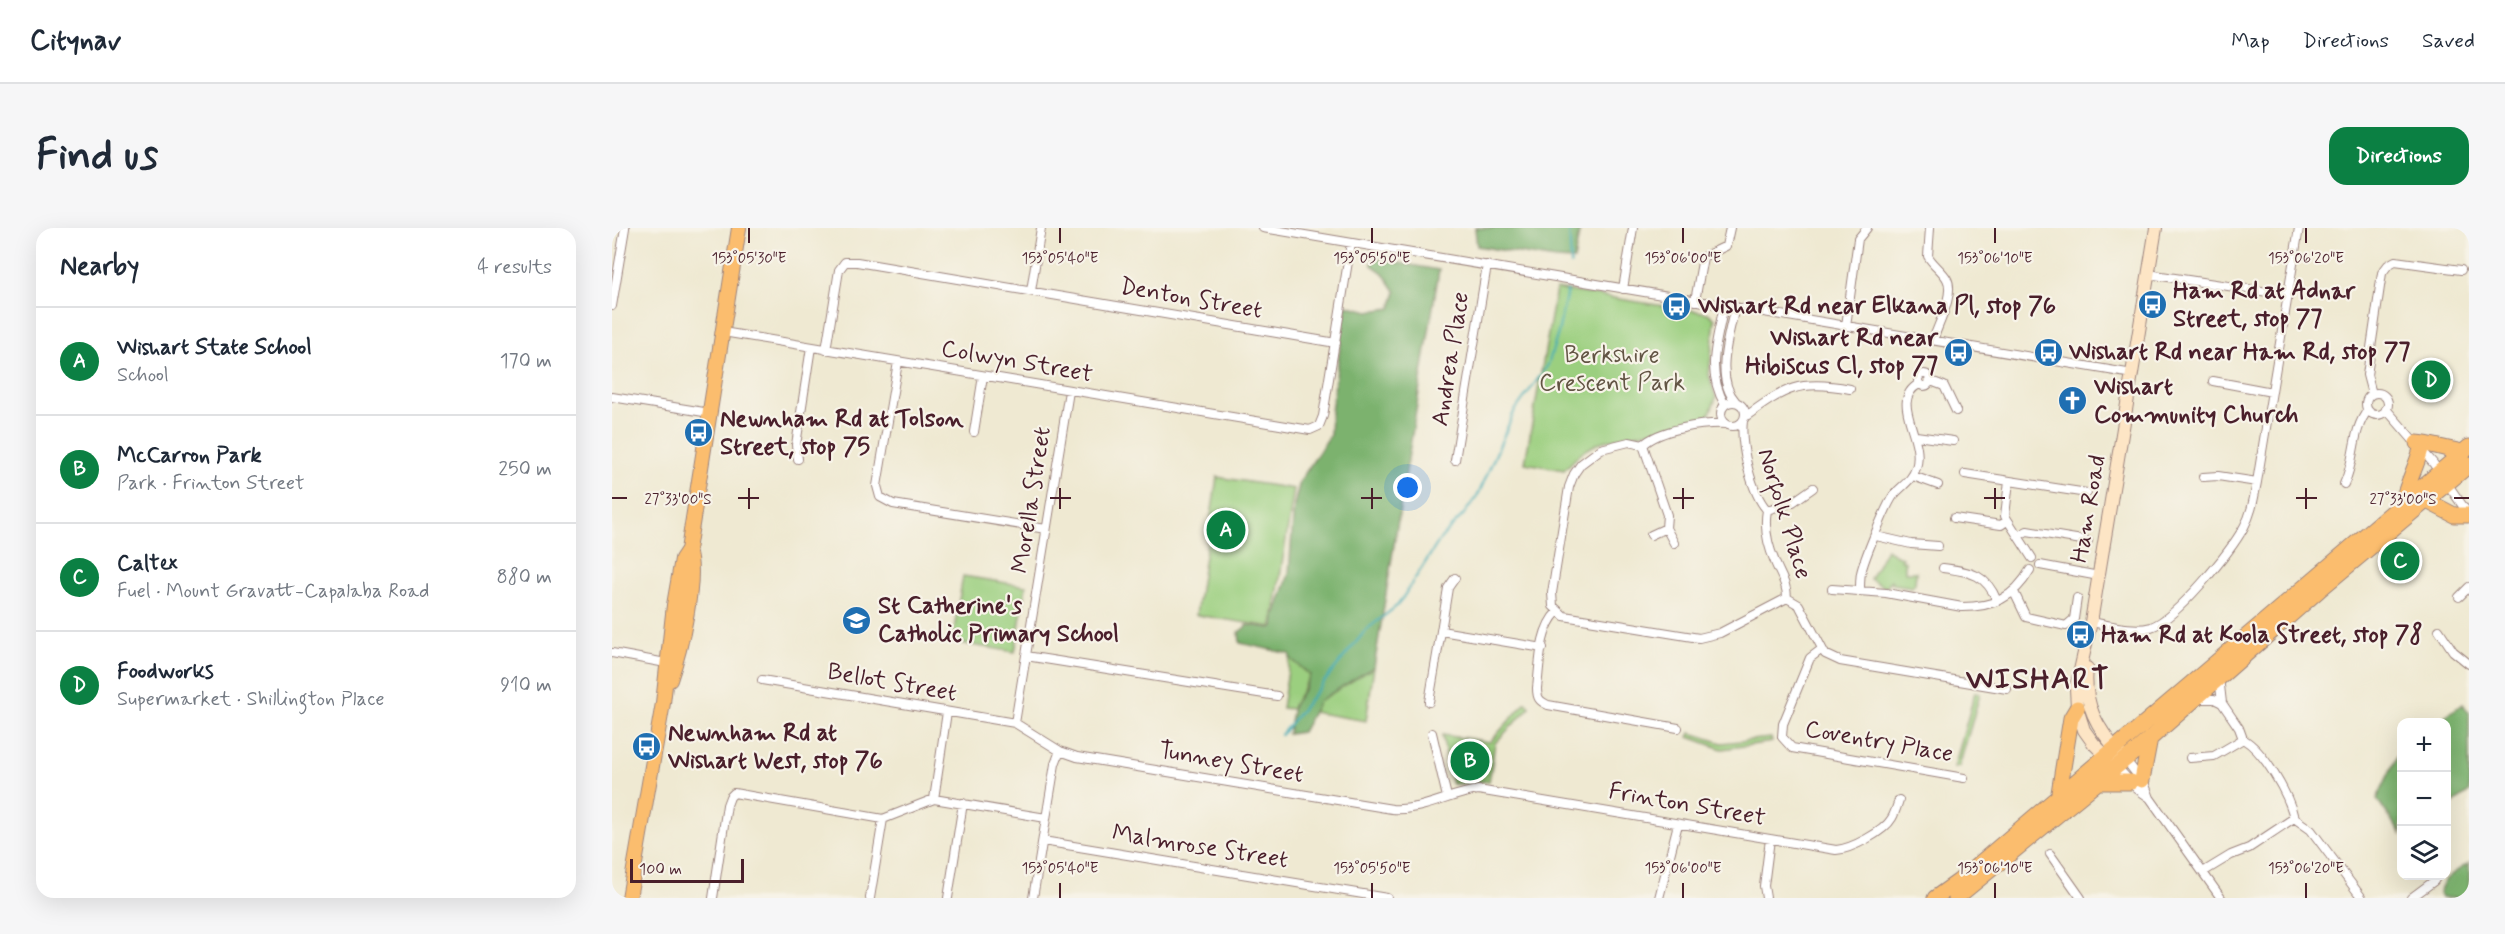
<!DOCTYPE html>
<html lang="en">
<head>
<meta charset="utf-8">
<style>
	body { margin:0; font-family:Mynerve,sans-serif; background:#f6f6f7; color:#1f2937 }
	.controls { position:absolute; right:18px; bottom:18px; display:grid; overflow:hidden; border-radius:12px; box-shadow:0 6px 24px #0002 }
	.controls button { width:54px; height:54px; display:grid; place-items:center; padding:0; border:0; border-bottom:2px solid #e0e1e3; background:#fff; color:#1f2937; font:30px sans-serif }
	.scale { position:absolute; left:18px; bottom:15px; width:114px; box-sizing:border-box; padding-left:6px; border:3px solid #4a1f2b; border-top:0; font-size:16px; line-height:21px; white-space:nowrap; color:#4a1f2b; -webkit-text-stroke:4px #f7f3e8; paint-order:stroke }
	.you { position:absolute; left:796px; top:260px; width:21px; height:21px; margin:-15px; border:4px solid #fff; border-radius:50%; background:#1a73e8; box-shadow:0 0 0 9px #1a73e833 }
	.badge { display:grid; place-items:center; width:39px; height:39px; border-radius:50%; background:#0b8043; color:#fff; font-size:20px; font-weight:700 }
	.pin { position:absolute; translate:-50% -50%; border:3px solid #fff; box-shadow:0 2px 6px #0006 }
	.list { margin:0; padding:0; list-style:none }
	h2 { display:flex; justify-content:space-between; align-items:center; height:78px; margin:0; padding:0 24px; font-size:26px }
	h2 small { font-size:20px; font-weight:400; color:#747a83 }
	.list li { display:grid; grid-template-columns:39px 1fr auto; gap:18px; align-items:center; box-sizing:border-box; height:108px; padding:0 24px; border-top:2px solid #e0e1e3 }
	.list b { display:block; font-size:22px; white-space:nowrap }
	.list p { margin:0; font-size:20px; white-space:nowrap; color:#747a83 }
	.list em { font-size:20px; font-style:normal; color:#747a83 }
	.icon { flex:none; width:33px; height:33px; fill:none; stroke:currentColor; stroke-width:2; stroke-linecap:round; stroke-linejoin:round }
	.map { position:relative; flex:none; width:1857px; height:670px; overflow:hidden; border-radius:18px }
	header { display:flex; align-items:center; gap:36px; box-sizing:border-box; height:84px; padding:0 30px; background:#fff; border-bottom:2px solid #e0e1e3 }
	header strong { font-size:28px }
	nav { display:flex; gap:33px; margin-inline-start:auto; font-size:21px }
	.intro { display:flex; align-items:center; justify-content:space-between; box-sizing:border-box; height:144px; padding:0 36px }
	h1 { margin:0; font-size:42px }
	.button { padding:15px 27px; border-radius:18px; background:#0b8043; color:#fff; font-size:21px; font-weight:700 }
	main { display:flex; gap:36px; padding:0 36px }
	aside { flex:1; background:#fff; border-radius:18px; box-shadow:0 6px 24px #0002 }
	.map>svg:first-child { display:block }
	.green { fill:#9bcf7f; stroke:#727755; stroke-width:1.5 }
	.forest { fill:#7cb26e; stroke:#63684c; stroke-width:1.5 }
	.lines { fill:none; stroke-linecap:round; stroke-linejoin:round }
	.stream { stroke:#3babb7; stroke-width:2 }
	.street-casing { stroke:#9c847e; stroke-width:10 }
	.secondary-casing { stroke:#9c847e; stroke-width:14 }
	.primary-casing { stroke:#9c847e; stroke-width:16 }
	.highway-casing { stroke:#9c847e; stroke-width:17 }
	.street { stroke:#fff; stroke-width:8 }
	.secondary { stroke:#fde5c5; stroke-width:12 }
	.primary { stroke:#fbbd6e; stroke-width:14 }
	.highway { stroke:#fbbd6e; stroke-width:15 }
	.ticks { fill:none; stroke:#4a1f2b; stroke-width:2 }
	.labels { text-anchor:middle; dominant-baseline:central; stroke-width:4.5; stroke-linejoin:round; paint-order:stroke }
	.poi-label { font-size:24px; font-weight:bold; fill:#4a1f2b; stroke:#f7f3e8; text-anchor:start }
	.street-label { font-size:24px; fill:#4a1f2b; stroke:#f7f3e8 }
	.park-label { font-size:24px; fill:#625444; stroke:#f7f3e8 }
	.district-label { font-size:30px; font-weight:bold; letter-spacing:1.5px; fill:#4a1f2b; stroke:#f7f3e8 }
	.ticks-label { font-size:15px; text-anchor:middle; fill:#4a1f2b; stroke:#f7f3e8; stroke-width:4.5; stroke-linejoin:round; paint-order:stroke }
</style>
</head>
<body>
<header>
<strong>Citynav</strong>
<nav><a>Map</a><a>Directions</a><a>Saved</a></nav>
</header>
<div class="intro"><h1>Find us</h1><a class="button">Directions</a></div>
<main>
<aside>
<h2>Nearby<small>4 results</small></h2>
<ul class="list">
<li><span class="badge">A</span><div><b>Wishart State School</b><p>School</p></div><em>170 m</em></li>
<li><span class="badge">B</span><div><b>McCarron Park</b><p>Park · Frinton Street</p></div><em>250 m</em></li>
<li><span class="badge">C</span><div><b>Caltex</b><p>Fuel · Mount Gravatt-Capalaba Road</p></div><em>880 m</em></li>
<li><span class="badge">D</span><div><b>Foodworks</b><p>Supermarket · Shillington Place</p></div><em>910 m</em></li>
</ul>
</aside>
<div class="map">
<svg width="1857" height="670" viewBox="0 0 1857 670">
	<rect width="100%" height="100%" fill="#f7f3e8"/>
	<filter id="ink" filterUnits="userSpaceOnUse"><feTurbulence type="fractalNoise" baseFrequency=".0167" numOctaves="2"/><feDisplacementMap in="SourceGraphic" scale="12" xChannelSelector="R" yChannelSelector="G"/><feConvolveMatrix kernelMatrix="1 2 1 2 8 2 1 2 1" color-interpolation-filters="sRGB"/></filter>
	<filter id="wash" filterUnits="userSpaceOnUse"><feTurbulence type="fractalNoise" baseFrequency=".008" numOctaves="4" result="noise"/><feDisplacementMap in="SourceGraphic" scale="24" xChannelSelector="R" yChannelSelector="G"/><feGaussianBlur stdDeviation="1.35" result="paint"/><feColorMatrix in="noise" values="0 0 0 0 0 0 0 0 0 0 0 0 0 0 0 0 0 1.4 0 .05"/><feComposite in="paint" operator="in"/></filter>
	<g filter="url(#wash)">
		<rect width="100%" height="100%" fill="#efe9d2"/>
		<path class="green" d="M944,61l152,24 7,6 -6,56 7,23 -8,20 -107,24 -18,9 -19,19 -39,-7z
			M605,249l77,12 -22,138 -76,-12z
			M1274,321l16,9 -1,2 4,2v10h11l-1,12 -3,3 -19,-3 -2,-4 -5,8 -16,-9z
			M351,348l63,10 -11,66 -63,-10z
			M678,430l20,17 -18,34 -10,-1z
			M762,439l-8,54 -54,-9 7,-11z
			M1363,464l5,2 -21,73 -5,1z
			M914,474l4,5 -35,36 -6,38 -37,3 -10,-49 48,7z
			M1079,505l31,10 49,-5 1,4 -50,7 -33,-12z"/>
		<path class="forest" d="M863,0h105l-6,32 -19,-1 -78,-13z
			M760,30l67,12 -65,397 -55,34 -17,31 -14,2 5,-29 12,-18 5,-12 -20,-17v-4l-50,-11 -1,-11 9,-7 23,3 3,-1 1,-12 14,-41 5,-69 6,-24 30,-46 1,-24 15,-106 23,6 22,-3 5,-16 -13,-19 -11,-8z
			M1851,476l6,9v79l-22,16 -1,-86h-10z
			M1789,520v86l-24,-35z
			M1857,635v35h-28l-2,-4c4,-18 16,-21 30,-31z"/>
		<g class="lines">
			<path class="stream" d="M957,0l2,37
				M669,507l85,-105 32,-25 43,-67 23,-24 15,-21 35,-81 34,-47 10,-32 9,-42"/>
		</g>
	</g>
	<g filter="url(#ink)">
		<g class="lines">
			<defs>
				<path id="street" d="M651,0l870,146
					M1318,0l-2,28c5,9 14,14 19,23 8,14 -9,46 -14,61
					M1536,46l140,21
					M1011,61l10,-61
					M419,63l10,-63
					M1083,73l8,-44 23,-11 4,-18
					M1112,77c-7,38 -19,64 1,100
					M0,78l13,-78
					M1123,79c-6,28 -21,71 1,95
					M1234,98l12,-87 9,-11
					M111,104l587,98 9,-4 4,-10 28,-173
					M214,122l13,-80 6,-8h12l479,81
					M286,134l-21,124 3,11 13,7 153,25
					M1306 152a6 6 0 1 1 12 0a6 6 0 1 1-12 0Z
					M1319,153l13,5 12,25
					M1601,153l59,11
					M1754 176a11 11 0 1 1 22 0a11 11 0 1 1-22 0Z
					M1760,166l-5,-19 15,-102 6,-8 7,-4 66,9
					M0,169l98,16
					M1109 186a12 12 0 1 1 24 0a12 12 0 1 1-24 0Z
					M1774,181l47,54 36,52
					M1133,189c40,-29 54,-38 105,-28
					M1131,193c-3,24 8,71 24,89 -3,17 1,36 8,52 5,13 12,21 12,36l12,7 26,49 15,7 167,28
					M1114,196c-23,-1 -66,5 -83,21l-14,-3 -28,7 -20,15 -7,10 -5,13 -17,106 1,13 11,10 135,22 21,-5 67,-35
					M362,204l9,-56
					M1304,208l37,5
					M1031,217l24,70 -1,13
					M186,231l-2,-14 15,-98
					M843,232l32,-195
					M1353,246l122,19
					M1301,248l25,9
					M1591,249l15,-1 39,6
					M1397,253l-4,35 27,42
					M1732,256c12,-24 7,-53 24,-74
					M1155,282l26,-8 20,-14
					M1342,290l47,7 6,-4
					M1039,307l15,-7 8,15
					M1264,308l35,8 27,2
					M1406,308l9,-5 61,10
					M1428,337l59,11
					M1331,340c27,4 43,5 54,33
					M1220,361l54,4 76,14c31,0 52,-9 68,-37
					M1248,363c0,-6 0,-13 1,-18 3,-14 25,-67 32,-77 8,-10 19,-15 23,-28 10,-30 -28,-67 3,-84
					M1402,364l12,25 40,9 8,-7 3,-21
					M1847,369l10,-10
					M945,384c-18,18 -17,53 -20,76 0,10 2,13 11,17l130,23
					M1479,394c18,3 43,10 60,5 25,-8 80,-76 93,-100 8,-14 10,-30 13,-45l42,-254
					M1827,402l14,21 16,13
					M829,403l7,-43 7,-10
					M1210,421l-12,9 -27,66 -1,13 10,11 172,30
					M0,425l54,10
					M414,428l251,40
					M1607,449l3,26 17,25 4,11c21,12 46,56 51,79l17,12 51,68
					M150,452l253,43 45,28 17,6 315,52c31,2 57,-15 86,-19l358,60c15,-1 48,-18 56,-32 3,-5 5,-12 7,-18
					M1584,471h18l8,4
					M817,474l12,-71 102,17
					M403,495l54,-332
					M820,505l15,64
					M1578,530l24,-2 29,-17
					M1513,531l20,26 5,13 71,100
					M1504,538l21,23 13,9
					M322,571l13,-87
					M431,613l344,57
					M1438,626l31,44
					M1591,644l28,-17 18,-7 45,-30
					M101,670l14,-93 3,-8 4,-4 149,26 51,-20 112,19
					M258,670l13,-79
					M336,670l15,-95
					M421,670l22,-134 5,-13
					M1047,670l19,-74
					M1154,670l-2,-12 6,-47
					M1799,670l23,-17 3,-5"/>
				<path id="secondary" d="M1475,440c-4,36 10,60 33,86
					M1500,534l-18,-18 -10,-14 -7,-22 -1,-20 15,-66 65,-394"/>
				<path id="primary" d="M58,452c10,-29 28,-102 18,-130
					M17,670l34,-195 11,-98 8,-46 6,-9 51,-322"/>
				<path id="highway" d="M1805,215c16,1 30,7 47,9
					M1815,273l27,14h15
					M1790,277c4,-20 14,-37 19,-56
					M1530,552l8,-42
					M1486,554h33
					M1446,571l13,-81 6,-10
					M1323,670l24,-17 510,-434
					M1344,670l181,-148 182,-160 150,-125"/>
			</defs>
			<use href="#street" class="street-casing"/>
			<use href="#secondary" class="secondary-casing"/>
			<use href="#primary" class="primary-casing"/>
			<use href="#highway" class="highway-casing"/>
			<use href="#street" class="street"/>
			<use href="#secondary" class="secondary"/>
			<use href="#primary" class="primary"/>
			<use href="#highway" class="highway"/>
		</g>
	</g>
	<path class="ticks" d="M137,0v15M448,0v15M760,0v15M1071,0v15M1383,0v15M1694,0v15M137,260v21M448,260v21M760,260v21M1071,260v21M1383,260v21M1694,260v21M0,270h15M126,270h21M438,270h21M749,270h21M1061,270h21M1372,270h21M1684,270h21M1842,270h15M448,655v15M760,655v15M1071,655v15M1383,655v15M1694,655v15"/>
	<defs>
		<symbol id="bus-disc" viewBox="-11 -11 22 22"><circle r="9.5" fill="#1f6fb2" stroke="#f7f3e8"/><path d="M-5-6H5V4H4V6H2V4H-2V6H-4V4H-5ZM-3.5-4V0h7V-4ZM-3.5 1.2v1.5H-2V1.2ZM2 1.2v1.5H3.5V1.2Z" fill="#fff"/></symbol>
		<symbol id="church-disc" viewBox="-11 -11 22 22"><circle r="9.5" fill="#1f6fb2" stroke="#f7f3e8"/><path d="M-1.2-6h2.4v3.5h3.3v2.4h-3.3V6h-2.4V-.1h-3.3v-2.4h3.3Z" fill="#fff"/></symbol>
		<symbol id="school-disc" viewBox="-11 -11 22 22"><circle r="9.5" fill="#1f6fb2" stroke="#f7f3e8"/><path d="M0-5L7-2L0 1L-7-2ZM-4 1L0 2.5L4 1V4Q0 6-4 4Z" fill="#fff"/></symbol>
	</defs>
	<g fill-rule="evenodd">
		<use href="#bus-disc" x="1524" y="60" width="33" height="33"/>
		<use href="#bus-disc" x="1048" y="62" width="33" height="33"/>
		<use href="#bus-disc" x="1330" y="108" width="33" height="33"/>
		<use href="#bus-disc" x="1420" y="108" width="33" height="33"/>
		<use href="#church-disc" x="1444" y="156" width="33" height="33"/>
		<use href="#bus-disc" x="70" y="188" width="33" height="33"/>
		<use href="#school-disc" x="228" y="376" width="33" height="33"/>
		<use href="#bus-disc" x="1452" y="390" width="33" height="33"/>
		<use href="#bus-disc" x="18" y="502" width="33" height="33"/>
	</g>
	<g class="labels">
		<g class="poi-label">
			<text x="1561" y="63">Ham Rd at Adnar<tspan x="1561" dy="28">Street, stop 77</tspan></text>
			<text x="1086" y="78">Wishart Rd near Elkana Pl, stop 76</text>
			<text x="1326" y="110" text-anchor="end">Wishart Rd near<tspan x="1326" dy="28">Hibiscus Cl, stop 77</tspan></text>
			<text x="1457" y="124">Wishart Rd near Ham Rd, stop 77</text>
			<text x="1482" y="159">Wishart<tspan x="1482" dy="28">Community Church</tspan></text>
			<text x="108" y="191">Newnham Rd at Tolson<tspan x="108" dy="28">Street, stop 75</tspan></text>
			<text x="266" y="378">St Catherine's<tspan x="266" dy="28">Catholic Primary School</tspan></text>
			<text x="1489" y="407">Ham Rd at Koola Street, stop 78</text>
			<text x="56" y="505">Newnham Rd at<tspan x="56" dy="28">Wishart West, stop 76</tspan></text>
		</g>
		<g class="street-label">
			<text transform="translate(579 71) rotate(10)">Denton Street</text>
			<text transform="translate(839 131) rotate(-81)">Andrea Place</text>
			<text transform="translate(405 134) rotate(10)">Colwyn Street</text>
			<text transform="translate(420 272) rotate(-81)">Morella Street</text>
			<text transform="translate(1477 281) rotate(-80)">Ham Road</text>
			<text transform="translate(1172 286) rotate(73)">Norfolk Place</text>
			<text transform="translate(280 455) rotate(10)">Bellot Street</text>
			<text transform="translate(1267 514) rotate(10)">Coventry Place</text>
			<text transform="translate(619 535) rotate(10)">Tunney Street</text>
			<text transform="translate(1075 577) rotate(10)">Frinton Street</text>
			<text transform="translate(588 619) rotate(9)">Malmrose Street</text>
		</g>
		<g class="park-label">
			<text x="1000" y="127">Berkshire<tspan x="1000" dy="28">Crescent Park</tspan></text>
		</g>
		<g class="district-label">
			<text x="1426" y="451">WISHART</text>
		</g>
	</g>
	<g class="ticks-label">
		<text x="137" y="35">153°05'30"E</text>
		<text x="448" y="35">153°05'40"E</text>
		<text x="760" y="35">153°05'50"E</text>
		<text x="1071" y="35">153°06'00"E</text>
		<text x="1383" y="35">153°06'10"E</text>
		<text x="1694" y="35">153°06'20"E</text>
		<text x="66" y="276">27°33'00"S</text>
		<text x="1791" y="276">27°33'00"S</text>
		<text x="448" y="645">153°05'40"E</text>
		<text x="760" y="645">153°05'50"E</text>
		<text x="1071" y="645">153°06'00"E</text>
		<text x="1383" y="645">153°06'10"E</text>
		<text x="1694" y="645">153°06'20"E</text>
	</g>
</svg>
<div class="controls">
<button>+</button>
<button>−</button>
<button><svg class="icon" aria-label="layers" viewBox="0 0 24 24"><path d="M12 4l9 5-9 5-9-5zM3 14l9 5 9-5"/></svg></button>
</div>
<div class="scale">100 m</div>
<div class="you"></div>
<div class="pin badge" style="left:614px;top:302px">A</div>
<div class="pin badge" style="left:858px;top:533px">B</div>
<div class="pin badge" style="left:1788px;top:333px">C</div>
<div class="pin badge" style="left:1819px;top:152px">D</div>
</div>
</main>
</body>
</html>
